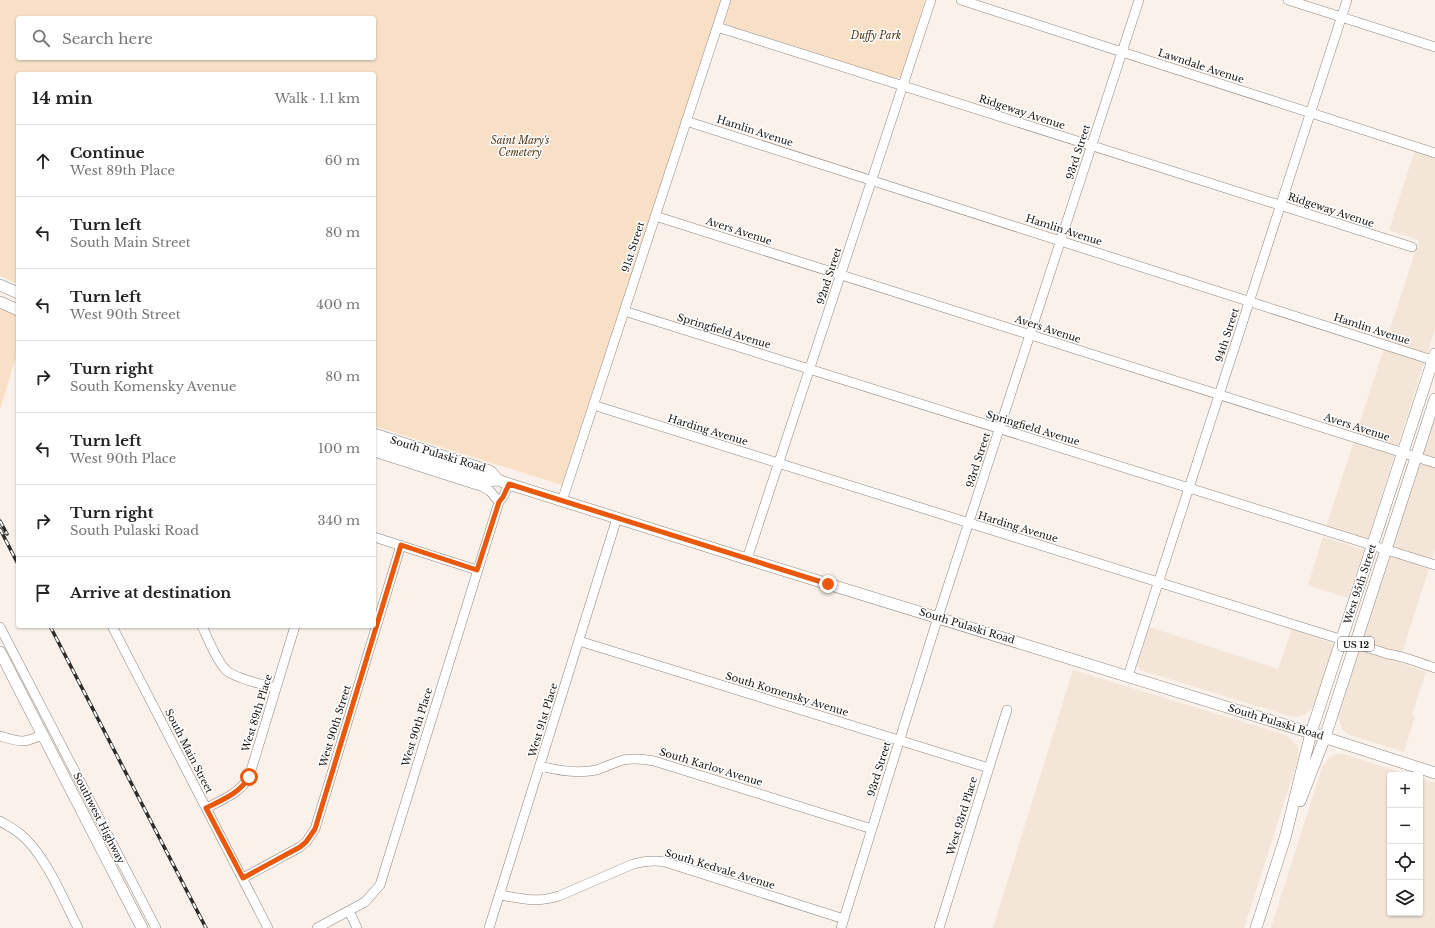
<!DOCTYPE html>
<html lang="en">
<head>
<meta charset="utf-8">
<style>
	body { margin:0; font-family:"Libre Baskerville",serif; background:#f6f6f6; color:#222 }
	.controls { position:absolute; right:12px; bottom:12px; display:grid; overflow:hidden; border-radius:4px; box-shadow:0 1px 3px #0004 }
	.controls button { width:36px; height:36px; display:grid; place-items:center; padding:0; border:0; border-bottom:1px solid #e0e0e0; background:#fff; color:#222; font:20px sans-serif }
	.stop { position:absolute; width:12px; height:12px; margin:-9px; border:3px solid #ea580c; border-radius:50%; background:#fff }
	.stop.end { background:#ea580c; border-color:#fff; box-shadow:0 1px 4px #0008 }
	.list { margin:0; padding:0; list-style:none }
	h2 { display:flex; justify-content:space-between; align-items:center; height:52px; margin:0; padding:0 16px; font-size:17px }
	h2 small { font-size:13px; font-weight:400; color:#767676 }
	.list li { display:grid; grid-template-columns:26px 1fr auto; gap:12px; align-items:center; box-sizing:border-box; height:72px; padding:0 16px; border-top:1px solid #e0e0e0 }
	.list b { display:block; font-size:15px; white-space:nowrap }
	.list p { margin:0; font-size:13px; white-space:nowrap; color:#767676 }
	.list em { font-size:13px; font-style:normal; color:#767676 }
	.icon { flex:none; width:22px; height:22px; fill:none; stroke:currentColor; stroke-width:2; stroke-linecap:round; stroke-linejoin:round }
	.map { position:relative; flex:none; width:1435px; height:928px; overflow:hidden }
	.search { position:absolute; background:#fff; box-shadow:0 1px 3px #0004; left:16px; top:16px; width:360px; height:44px; display:flex; align-items:center; gap:10px; box-sizing:border-box; padding:0 14px; border-radius:4px; color:#767676; font-size:15px }
	.panel { position:absolute; background:#fff; box-shadow:0 1px 3px #0004; left:16px; top:72px; width:360px; height:556px; border-radius:4px }
	.map>svg:first-child { display:block }
	.built { fill:#f3e5d7 }
	.green { fill:#f8e0c7; fill-rule:evenodd }
	.lines { fill:none; stroke-linecap:round; stroke-linejoin:round }
	.minor-casing { stroke:#8c847d; stroke-width:10 }
	.major-casing { stroke:#8c847d; stroke-width:12 }
	.minor { stroke:#fff; stroke-width:9 }
	.major { stroke:#fff; stroke-width:11 }
	.rail-casing { stroke:#2e2b28; stroke-width:3.5 }
	.rail { stroke:#fff; stroke-width:2; stroke-dasharray:6; stroke-linecap:butt }
	.route { stroke:#ea580c; stroke-width:5 }
	.labels { text-anchor:middle; dominant-baseline:central; stroke-width:3; stroke-linejoin:round; paint-order:stroke }
	.shield { fill:#fff; stroke:#5b5a58; stroke-width:1 }
	.shield-label { font-size:9px; font-weight:bold; fill:#151310 }
	.park-label { font-size:10px; font-style:italic; fill:#4e3311; stroke:#fff }
	.street-label { font-size:10px; fill:#151310; stroke:#fff }
</style>
</head>
<body>
<div class="map">
<svg width="1435" height="928" viewBox="0 0 1435 928">
	<rect width="100%" height="100%" fill="#faf2ea"/>
	<path class="built" d="M1415,150l20,7v172l-68,212 -41,-14 93,-287 -30,-10z
		M1435,413v137l-36,112 27,10 -14,42 3,2 -11,36 -57,-18 -5,-5 -4,-13z
		M1323,537l41,13 -16,48 -40,-13z
		M1149,627l129,42 14,-40 42,15 -15,48 -8,18 -7,5 -11,2 -153,-47 -3,-6z
		M1073,670l206,63 8,3 9,8 2,5v7l-2,10 -52,162h-251z
		M1337,754h7l65,21h-19v138h30v-135l15,5v145h-164l51,-161 7,-9z"/>
	<path class="green" d="M0,0h721l-159,485 -188,-59v-352h-356v210l-18,-8zM18,18h356v40h-356z
		M729,0h196l-24,76 -2,2 -2,1 -173,-55 -1,-3z
		M0,307l18,8v35l-18,60z"/>
	<g class="lines">
		<defs>
			<path id="minor" d="M961,0l474,153
				M1288,0l147,47
				M717,27l695,220
				M686,121l749,240
				M655,216l780,247
				M624,311l811,254
				M593,405l702,220 93,29c16,2 31,9 47,14
				M374,452l109,35 7,4 9,11
				M562,501l164,-501
				M374,537l103,33
				M747,559l184,-559
				M112,626l156,302
				M202,626c6,13 14,34 24,44 8,8 38,15 50,18
				M0,627l156,301
				M579,641l410,127
				M1128,676l219,-676
				M0,736c20,6 24,8 43,-2
				M540,766c19,5 37,8 56,4 9,-3 18,-7 27,-10 10,-2 21,-1 31,1l218,68
				M206,808c16,-8 34,-15 43,-31l46,-151
				M0,821c6,4 13,7 19,12 26,20 44,66 59,95
				M243,878l57,-31 6,-5 9,-13 86,-284
				M500,895c23,4 36,8 59,1l74,-32c11,-3 21,-4 32,-2l179,57
				M349,911l8,17
				M317,928l48,-26 15,-17 119,-383 4,-5 6,-13
				M489,928l128,-410
				M841,928l97,-311 201,-617
				M939,928l68,-218"/>
			<path id="major" d="M0,285l18,8
				M0,302l18,8
				M374,434l116,37 8,9
				M374,445l111,36 13,-1 11,4 238,75 564,174 124,40
				M0,652l142,276
				M1300,801l25,-64 110,-338
				M1256,928l29,-90 26,-105 124,-379"/>
		</defs>
		<use href="#minor" class="minor-casing"/>
		<use href="#major" class="major-casing"/>
		<use href="#minor" class="minor"/>
		<use href="#major" class="major"/>
		<defs>
			<path id="rail" d="M0,521l7,13
				M0,529l18,35
				M50,626l156,302"/>
		</defs>
		<use href="#rail" class="rail-casing"/>
		<use href="#rail" class="rail"/>
	</g>
	<g class="lines">
		<path class="route" d="M249,777c-9,16 -27,23 -43,31l37,70 57,-31 6,-5 9,-13 86,-284 76,25 22,-68 4,-5 6,-13 319,100"/>
	</g>
	<g class="labels">
		<rect class="shield" x="1338" y="637" width="36" height="14" rx="3"/>
		<g class="shield-label">
			<text x="1356" y="644">US 12</text>
		</g>
		<g class="park-label">
			<text x="876" y="35">Duffy Park</text>
			<text x="520" y="140">Saint Mary's<tspan x="520" dy="12">Cemetery</tspan></text>
		</g>
		<g class="street-label">
			<text transform="translate(1201 66) rotate(18)">Lawndale Avenue</text>
			<text transform="translate(1022 112) rotate(18)">Ridgeway Avenue</text>
			<text transform="translate(755 131) rotate(18)">Hamlin Avenue</text>
			<text transform="translate(1078 152) rotate(-72)">93rd Street</text>
			<text transform="translate(1331 210) rotate(18)">Ridgeway Avenue</text>
			<text transform="translate(1064 230) rotate(18)">Hamlin Avenue</text>
			<text transform="translate(739 231) rotate(18)">Avers Avenue</text>
			<text transform="translate(633 247) rotate(-72)">91st Street</text>
			<text transform="translate(829 276) rotate(-72)">92nd Street</text>
			<text transform="translate(1048 329) rotate(18)">Avers Avenue</text>
			<text transform="translate(1372 329) rotate(18)">Hamlin Avenue</text>
			<text transform="translate(724 331) rotate(17)">Springfield Avenue</text>
			<text transform="translate(1227 335) rotate(-72)">94th Street</text>
			<text transform="translate(1357 427) rotate(18)">Avers Avenue</text>
			<text transform="translate(1033 428) rotate(17)">Springfield Avenue</text>
			<text transform="translate(708 430) rotate(17)">Harding Avenue</text>
			<text transform="translate(438 454) rotate(17)">South Pulaski Road</text>
			<text transform="translate(978 460) rotate(-72)">93rd Street</text>
			<text transform="translate(1018 527) rotate(17)">Harding Avenue</text>
			<text transform="translate(1360 584) rotate(-72)">West 95th Street</text>
			<text transform="translate(967 626) rotate(17)">South Pulaski Road</text>
			<text transform="translate(787 694) rotate(17)">South Komensky Avenue</text>
			<text transform="translate(257 713) rotate(-73)">West 89th Place</text>
			<text transform="translate(543 720) rotate(-73)">West 91st Place</text>
			<text transform="translate(1276 722) rotate(17)">South Pulaski Road</text>
			<text transform="translate(335 726) rotate(-73)">West 90th Street</text>
			<text transform="translate(417 727) rotate(-73)">West 90th Place</text>
			<text transform="translate(189 751) rotate(63)">South Main Street</text>
			<text transform="translate(711 767) rotate(17)">South Karlov Avenue</text>
			<text transform="translate(879 769) rotate(-73)">93rd Street</text>
			<text transform="translate(962 816) rotate(-73)">West 93rd Place</text>
			<text transform="translate(99 818) rotate(63)">Southwest Highway</text>
			<text transform="translate(720 869) rotate(17)">South Kedvale Avenue</text>
		</g>
	</g>
</svg>
<div class="controls">
<button>+</button>
<button>−</button>
<button><svg class="icon" aria-label="locate" viewBox="0 0 24 24"><circle cx="12" cy="12" r="6"/><path d="M12 2v4M12 18v4M2 12h4M18 12h4"/></svg></button>
<button><svg class="icon" aria-label="layers" viewBox="0 0 24 24"><path d="M12 4l9 5-9 5-9-5zM3 14l9 5 9-5"/></svg></button>
</div>
<div class="stop" style="left:249px;top:777px"></div>
<div class="stop end" style="left:828px;top:584px"></div>
<div class="search"><svg class="icon" aria-label="search" viewBox="0 0 24 24"><circle cx="10" cy="10" r="6"/><path d="M15 15l6 6"/></svg>Search here</div>
<section class="panel">
<h2>14 min<small>Walk · 1.1 km</small></h2>
<ul class="list">
<li><svg class="icon" aria-label="ahead" viewBox="0 0 24 24"><path d="M12 20V5M6 11l6-6 6 6"/></svg><div><b>Continue</b><p>West 89th Place</p></div><em>60 m</em></li>
<li><svg class="icon" aria-label="left" viewBox="0 0 24 24"><path d="M17 20v-9H6M10 6l-5 5 5 5"/></svg><div><b>Turn left</b><p>South Main Street</p></div><em>80 m</em></li>
<li><svg class="icon" aria-label="left" viewBox="0 0 24 24"><path d="M17 20v-9H6M10 6l-5 5 5 5"/></svg><div><b>Turn left</b><p>West 90th Street</p></div><em>400 m</em></li>
<li><svg class="icon" aria-label="right" viewBox="0 0 24 24"><path d="M7 20v-9h11M14 6l5 5-5 5"/></svg><div><b>Turn right</b><p>South Komensky Avenue</p></div><em>80 m</em></li>
<li><svg class="icon" aria-label="left" viewBox="0 0 24 24"><path d="M17 20v-9H6M10 6l-5 5 5 5"/></svg><div><b>Turn left</b><p>West 90th Place</p></div><em>100 m</em></li>
<li><svg class="icon" aria-label="right" viewBox="0 0 24 24"><path d="M7 20v-9h11M14 6l5 5-5 5"/></svg><div><b>Turn right</b><p>South Pulaski Road</p></div><em>340 m</em></li>
<li><svg class="icon" aria-label="arrive" viewBox="0 0 24 24"><path d="M6 21V4h12l-3 4 3 4H6"/></svg><div><b>Arrive at destination</b></div></li>
</ul>
</section>
</div>
</body>
</html>
